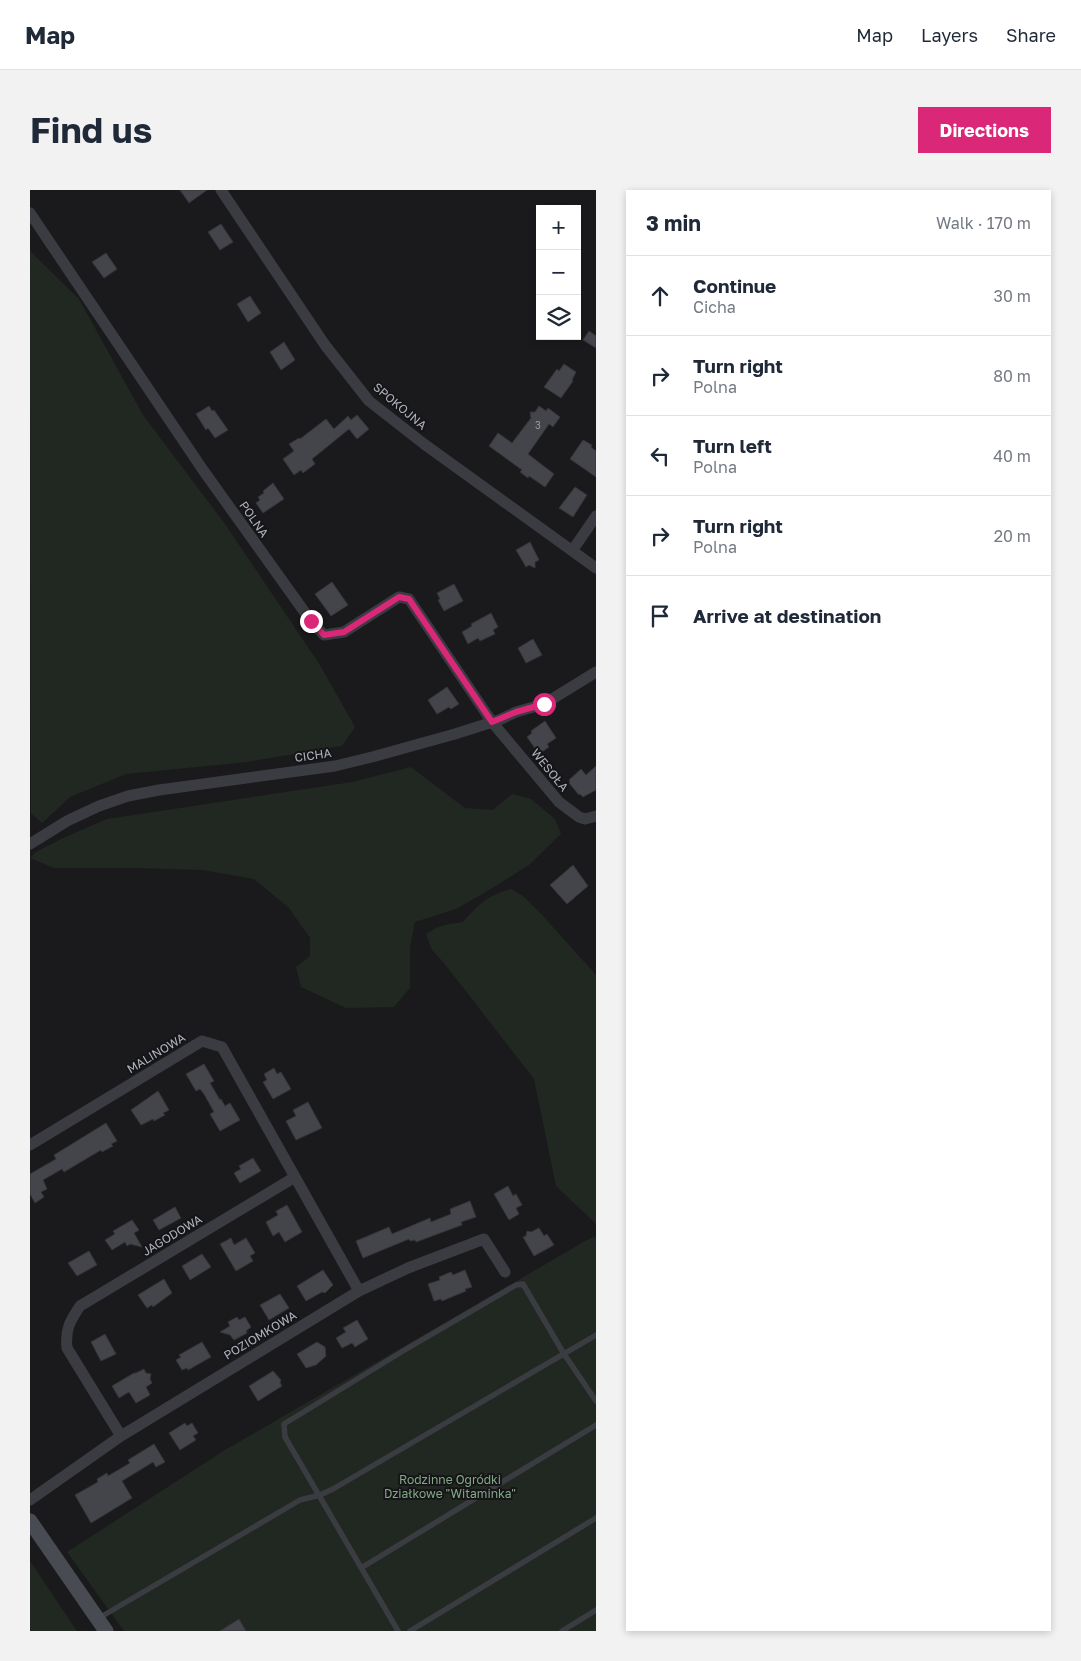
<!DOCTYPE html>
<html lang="en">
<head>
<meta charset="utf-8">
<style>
	body { margin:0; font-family:"Golos Text",sans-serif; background:#f2f2f3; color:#1f2937 }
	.controls { position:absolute; right:15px; top:15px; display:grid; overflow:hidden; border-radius:0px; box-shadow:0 2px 8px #0003 }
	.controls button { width:45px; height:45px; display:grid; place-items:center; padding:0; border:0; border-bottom:1px solid #e0e1e3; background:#fff; color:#1f2937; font:25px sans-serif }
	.stop { position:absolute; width:15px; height:15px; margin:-11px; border:4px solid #db2777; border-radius:50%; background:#fff }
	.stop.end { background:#db2777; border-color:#fff; box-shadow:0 1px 5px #0008 }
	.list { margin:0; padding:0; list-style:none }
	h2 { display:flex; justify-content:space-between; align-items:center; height:65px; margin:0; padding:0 20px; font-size:21px }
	h2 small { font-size:16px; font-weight:400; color:#747a83 }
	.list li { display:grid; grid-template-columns:32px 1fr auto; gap:15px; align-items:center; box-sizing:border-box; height:80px; padding:0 20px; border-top:1px solid #e0e1e3 }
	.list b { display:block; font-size:19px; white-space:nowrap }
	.list p { margin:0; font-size:16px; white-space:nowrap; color:#747a83 }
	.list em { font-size:16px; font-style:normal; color:#747a83 }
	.icon { flex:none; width:28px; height:28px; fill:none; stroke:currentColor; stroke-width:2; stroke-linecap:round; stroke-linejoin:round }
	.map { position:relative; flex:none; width:566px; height:1441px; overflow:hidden; border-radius:0px }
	header { display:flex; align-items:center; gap:30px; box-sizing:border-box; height:70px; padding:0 25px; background:#fff; border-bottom:1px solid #e0e1e3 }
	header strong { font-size:24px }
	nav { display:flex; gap:28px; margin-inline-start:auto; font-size:18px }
	.intro { display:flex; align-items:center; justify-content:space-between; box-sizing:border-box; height:120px; padding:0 30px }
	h1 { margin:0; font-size:35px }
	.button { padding:12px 22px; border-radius:0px; background:#db2777; color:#fff; font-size:18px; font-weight:700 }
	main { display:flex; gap:30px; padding:0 30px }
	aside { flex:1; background:#fff; border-radius:0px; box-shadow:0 2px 8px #0003 }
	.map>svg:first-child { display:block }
	.green { fill:#202821 }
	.building { fill:#44454a; stroke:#343439 }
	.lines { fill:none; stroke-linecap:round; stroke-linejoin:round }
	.lane { stroke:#3b3c42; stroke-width:5.5 }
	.street { stroke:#3b3c42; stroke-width:11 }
	.secondary { stroke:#494b52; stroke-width:15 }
	.route { stroke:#db2777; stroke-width:6 }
	.labels { text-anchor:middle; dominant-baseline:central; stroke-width:4; stroke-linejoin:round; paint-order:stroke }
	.number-label { font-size:10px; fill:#9296a0 }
	.street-label { font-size:12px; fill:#acb1bc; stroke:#151518 }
	.park-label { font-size:12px; fill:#83a886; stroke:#151518 }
</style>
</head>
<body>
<header>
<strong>Map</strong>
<nav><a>Map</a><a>Layers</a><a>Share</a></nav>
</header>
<div class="intro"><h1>Find us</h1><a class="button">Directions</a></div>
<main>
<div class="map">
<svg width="566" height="1441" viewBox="0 0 566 1441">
	<rect width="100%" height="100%" fill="#1a1a1d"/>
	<path class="green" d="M0,61l49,48 64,116 82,109 95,141 35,62 -13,19 -95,16 -121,12 -56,23 -28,26 -11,-10z
		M381,577l54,41 28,2 19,-16 19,5 24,20 6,15 -32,31 -38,24 -35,20 -41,13 -5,26v40l-16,19 -48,1 -45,-21 -5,-20 14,-11v-18l-21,-30 -35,-29 -51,-9 -69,-2h-80l-24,-10 6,-6 25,-13 46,-20 245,-37z
		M481,699l12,7 20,20 53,59v249l-40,-38 -22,-107 -90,-116 -12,-13 -6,-16c12,-9 23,-10 37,-12 17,-19 24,-26 48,-33z
		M564,1046l2,3v392h-472l-57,-79 158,-102z
		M0,1371l47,70h-47z"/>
	<path class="building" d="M150,0h27l-18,13z
		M191,34l12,18 -13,8 -12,-18z
		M76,63l11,16 -13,9 -12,-16z
		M220,106l11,17 -13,9 -11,-18z
		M559,141l7,5v12l-13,-8z
		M254,152l11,18 -14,10 -11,-18z
		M534,174l12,8 -4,8 1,1 -12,17 -17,-11 13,-18 2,2z
		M179,216l3,5 2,-1 14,20 -13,8 -7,-10 -2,2 -10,-16z
		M509,216l7,5 2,-3 12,9 -7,10 -4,-3 -21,30 26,20 -9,13 -16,-11 -1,2 -8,-6 2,-2 -33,-24 9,-13 14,10 19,-25 -1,-6h5z
		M327,225l12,14 -12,10 -8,-10 -37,30 3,5 -12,9 -2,-3 -7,5 -11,-16 11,-8 -5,-7 10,-6 1,1 26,-20 8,10 14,-13 3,4z
		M553,250l9,5 -1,2 5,4v26l-26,-18z
		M243,293l11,16 -21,14 -7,-10 4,-3 -2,-3 6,-4 -1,-2z
		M545,297l12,8 -14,22 -14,-9z
		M500,352l9,18 -4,2v6l-6,-3 -3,2 -10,-17z
		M302,392l16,23 -17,11 -16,-22z
		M424,394l9,17 -19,10 -6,-11 2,-1 -3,-6z
		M461,423l7,14 -5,3 2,4 -15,7 -2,-3 -10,6 -6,-12 10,-6 -1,-2z
		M503,449l9,16 -16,8 -8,-15z
		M417,497l12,17 -8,5 -2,-2 -12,7 -9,-14z
		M515,531l11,17 -9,6 2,3 -10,7 -12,-17 5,-4 -1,-2z
		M566,576v24l-13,7 -3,-3 -1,1 -10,-12 1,-1 -1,-2 12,-11 5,6z
		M543,675l15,21 -21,18 -17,-19z
		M174,874l10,17 -4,2 10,17 1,-1 4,7 5,-3 10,17 -20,11 -10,-17 4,-2 -10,-18 -4,-5 -4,2 -10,-17z
		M244,878l3,6 4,-2 10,17 -18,10 -10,-17 4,-2 -3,-6z
		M128,901l11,19 -6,3 2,2 -11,6 -1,-2 -12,6 -10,-15z
		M278,912l14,26 -26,12 -10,-19 10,-5 -3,-6z
		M76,933l11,18 -6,3 2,2 -11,6 -1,-2 -37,22 -2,-3 -19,11 4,9 -6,3 3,5 -9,6 -5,-9v-20l26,-15 -2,-4z
		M223,968l8,13 -21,12 -6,-10 7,-4 -2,-3z
		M478,996l5,10 3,-2 6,11 -6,3 3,6 -10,6 -15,-26z
		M440,1011l6,16 -15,5 1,3 -46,17 -1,-2 -5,1 -1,-2 -46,19 -7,-17 33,-14 3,7 38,-16 1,4 20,-8 -1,-5z
		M257,1015l15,27 -17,10 -6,-10 -6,4 -7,-14 12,-7 -2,-4z
		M145,1017l6,11 -22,12 -6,-10z
		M102,1030l7,10 -5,3 8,14 -12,-3 -3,2 -2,-4 -13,8 -7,-10 10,-6 -2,-3z
		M509,1038l5,8 3,-2 7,11 -20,11 -11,-19 3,-1 1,-5 4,1z
		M201,1048l3,7 12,-7 9,15 -5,3 3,5 -17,10 -16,-27z
		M59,1061l8,14 -20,11 -9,-13z
		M172,1064l9,13 -21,13 -8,-14z
		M293,1080l10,15 -8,8 -3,-1 -16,9 -9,-15z
		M435,1080l7,17 -7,2 1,2 -24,10 -1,-2 -7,2 -6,-17 12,-4 -1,-3 12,-5 2,3z
		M134,1089l8,14 -19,14 -1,-2 -5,3 -9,-13z
		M250,1104l9,14 -20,12 -9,-15z
		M207,1127l2,3 6,-3 6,10 -5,4 1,2 -13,7 -4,-5 -10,-3 10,-6 -2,-4z
		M327,1130l11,19 -13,8 -3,-4 -10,5 -6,-10 10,-6 -3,-4z
		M75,1144l11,20 -15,7 -10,-19z
		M172,1152l9,15 -23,13 -1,-2 -5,2 -6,-10 5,-3 -2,-2z
		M287,1152l8,5 1,9 -10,9 -10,3 -9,-14z
		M114,1179l2,4 5,1 -1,5 2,4 -6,4 4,8 -14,8 -7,-11 -10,6 -7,-12 22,-13h2z
		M243,1181l8,9 -1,3 2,3 -24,15 -9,-15z
		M155,1233l2,3 5,-3 6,10 -5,3 3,4 -16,10 -11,-17z
		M124,1254l11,18 -9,5 -3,-5 -31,19 10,17 -41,25 -16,-28 23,-13 -1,-3 10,-6 1,3 22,-13 -2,-3z
		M209,1429l7,12h-26z"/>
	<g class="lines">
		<path class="lane" d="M331,1378l235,-143
			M69,1428l201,-118 20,-5 13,-6 263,-154
			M368,1441l-113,-194 -1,-13 119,-73 113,-66 7,-1 41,70 32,47
			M380,1441l186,-113
			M532,1441l34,-21"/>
		<path class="street" d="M191,0l104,155 44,56 55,43 172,124
			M0,23l173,257 108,151 13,14 20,-3 55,-35 10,2 83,123 67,80 20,15 6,2 11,-3
			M542,361l24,-35
			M0,654l37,-23 32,-15 29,-10 31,-6 176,-24 37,-9 83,-23 44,-14 17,-8 28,-8 52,-32
			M0,955l172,-104 20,6 73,130
			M91,1246l-54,-88c-2,-19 3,-27 13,-42l215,-129 64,114
			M0,1310l91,-64 238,-145 49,-23 76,-29 21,33"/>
		<path class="secondary" d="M0,1331l76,110"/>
	</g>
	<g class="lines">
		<path class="route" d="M281,431l13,14 20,-3 55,-35 10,2 83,123 24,-10 28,-8"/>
	</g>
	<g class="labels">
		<g class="number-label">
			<text x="508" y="235">3</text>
		</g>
		<g class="street-label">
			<text transform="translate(370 216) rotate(40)">SPOKOJNA</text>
			<text transform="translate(224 329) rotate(55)">POLNA</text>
			<text transform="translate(283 565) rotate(-8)">CICHA</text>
			<text transform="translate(520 580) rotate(51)">WESOŁA</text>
			<text transform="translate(126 863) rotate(-31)">MALINOWA</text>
			<text transform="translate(142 1045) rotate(-31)">JAGODOWA</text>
			<text transform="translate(230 1145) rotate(-31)">POZIOMKOWA</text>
		</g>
		<g class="park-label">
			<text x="420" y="1289">Rodzinne Ogródki<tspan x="420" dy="14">Działkowe "Witaminka"</tspan></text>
		</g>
	</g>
</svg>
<div class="controls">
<button>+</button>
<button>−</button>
<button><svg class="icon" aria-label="layers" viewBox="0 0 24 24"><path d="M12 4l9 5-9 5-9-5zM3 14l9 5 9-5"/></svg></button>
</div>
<div class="stop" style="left:514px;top:514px"></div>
<div class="stop end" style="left:281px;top:431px"></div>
</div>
<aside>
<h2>3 min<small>Walk · 170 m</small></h2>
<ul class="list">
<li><svg class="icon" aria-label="ahead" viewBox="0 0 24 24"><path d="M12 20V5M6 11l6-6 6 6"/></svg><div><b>Continue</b><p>Cicha</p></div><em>30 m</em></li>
<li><svg class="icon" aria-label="right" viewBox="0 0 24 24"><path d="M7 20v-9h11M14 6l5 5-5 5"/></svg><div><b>Turn right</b><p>Polna</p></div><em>80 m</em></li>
<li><svg class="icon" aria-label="left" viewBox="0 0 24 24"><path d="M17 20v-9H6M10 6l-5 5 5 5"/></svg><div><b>Turn left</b><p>Polna</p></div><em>40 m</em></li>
<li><svg class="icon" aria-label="right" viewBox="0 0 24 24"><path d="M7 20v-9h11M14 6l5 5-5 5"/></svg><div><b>Turn right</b><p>Polna</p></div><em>20 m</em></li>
<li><svg class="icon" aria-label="arrive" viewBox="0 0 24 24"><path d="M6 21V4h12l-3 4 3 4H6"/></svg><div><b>Arrive at destination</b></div></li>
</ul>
</aside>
</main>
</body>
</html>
